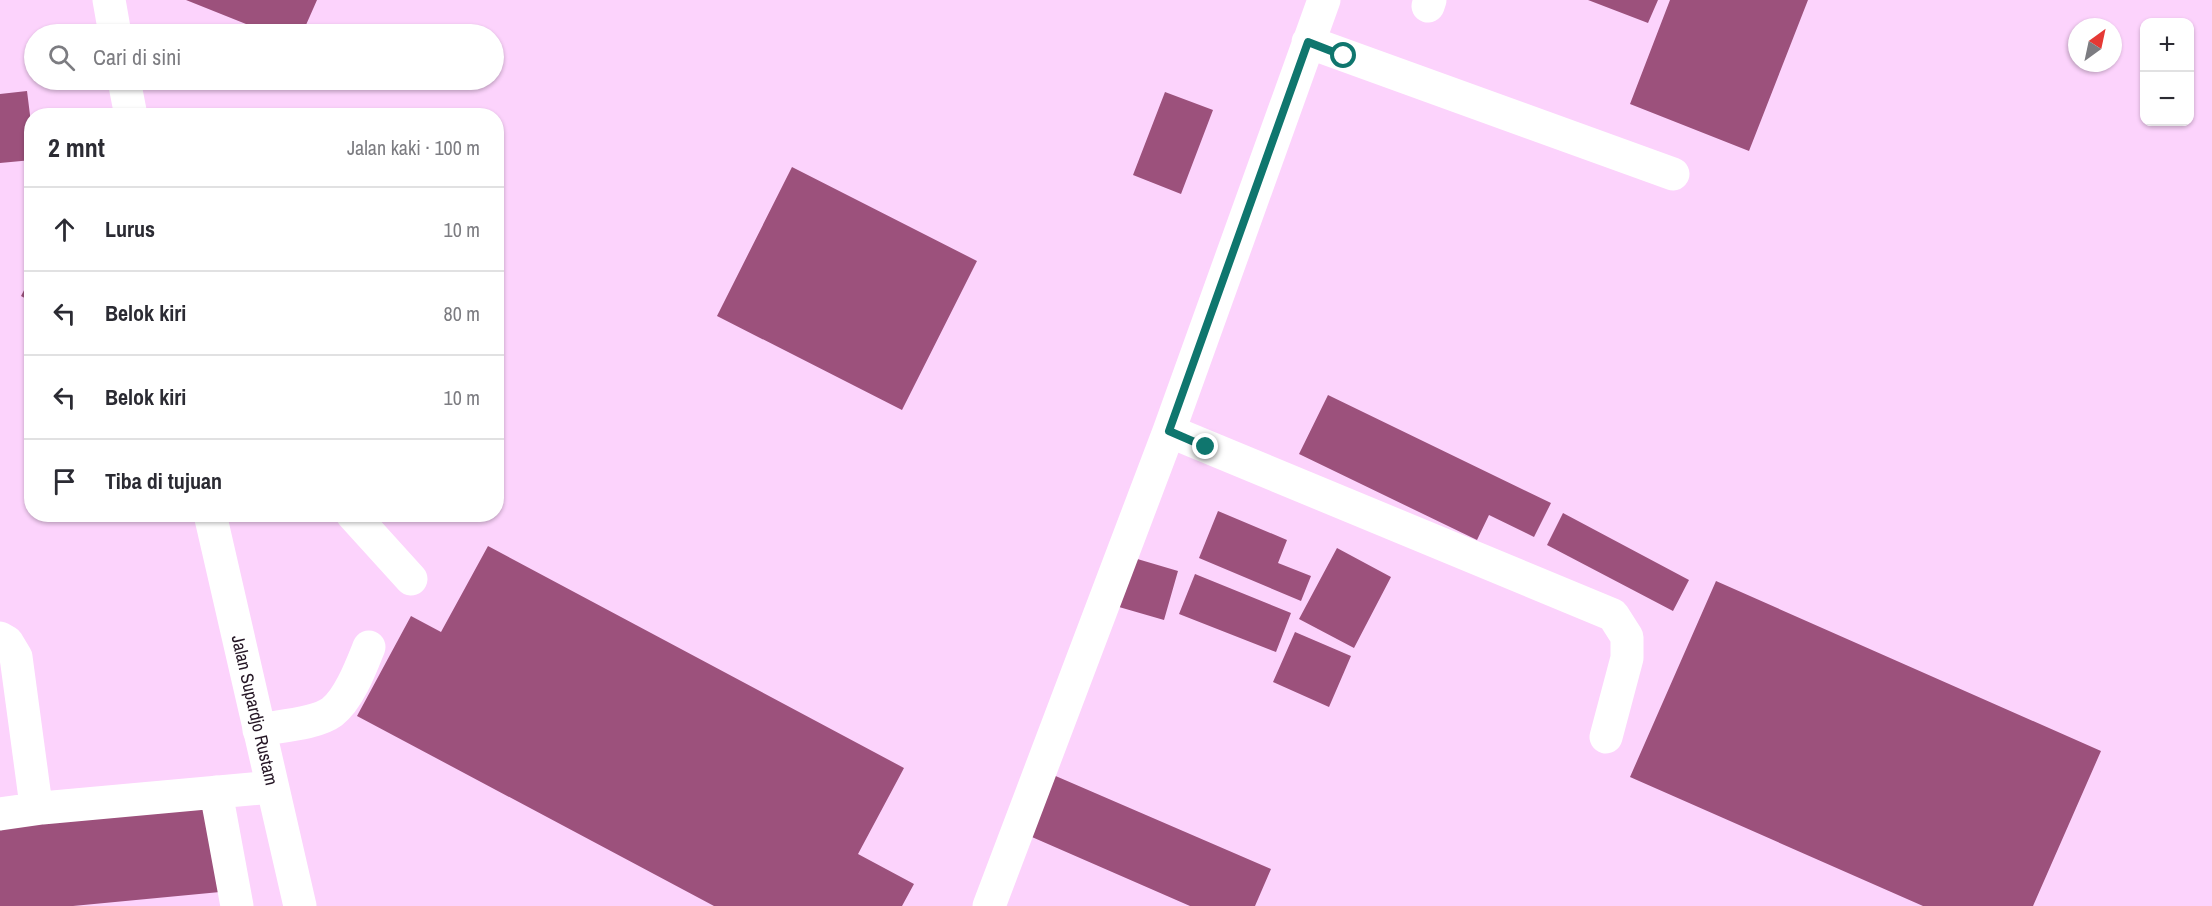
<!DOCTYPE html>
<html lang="id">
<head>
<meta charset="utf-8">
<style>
	body { margin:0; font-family:"Archivo Narrow",sans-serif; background:#f2f2f3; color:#2b2b33 }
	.controls { position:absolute; right:18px; top:18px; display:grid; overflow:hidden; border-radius:12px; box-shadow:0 2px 4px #0004 }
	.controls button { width:54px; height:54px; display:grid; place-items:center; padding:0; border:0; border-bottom:2px solid #e1e1e2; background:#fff; color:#2b2b33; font:30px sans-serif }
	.compass { position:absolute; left:2068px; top:18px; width:54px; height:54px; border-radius:50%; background:#fff; box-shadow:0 2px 4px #0004; rotate:33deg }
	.stop { position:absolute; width:18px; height:18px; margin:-14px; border:4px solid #0f766e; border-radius:50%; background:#fff }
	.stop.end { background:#0f766e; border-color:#fff; box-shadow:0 2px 6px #0008 }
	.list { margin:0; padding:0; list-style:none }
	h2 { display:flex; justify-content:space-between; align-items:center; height:78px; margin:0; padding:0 24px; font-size:26px }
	h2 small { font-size:20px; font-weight:400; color:#7c7c81 }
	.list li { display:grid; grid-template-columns:39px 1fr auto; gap:18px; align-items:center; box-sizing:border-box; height:84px; padding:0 24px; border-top:2px solid #e1e1e2 }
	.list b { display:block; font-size:22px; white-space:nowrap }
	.list em { font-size:20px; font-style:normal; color:#7c7c81 }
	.icon { flex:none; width:33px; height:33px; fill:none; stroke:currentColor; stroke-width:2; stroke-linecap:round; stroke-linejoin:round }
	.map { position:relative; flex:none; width:2212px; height:906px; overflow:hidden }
	.search { position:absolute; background:#fff; box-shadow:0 2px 4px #0004; left:24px; top:24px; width:480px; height:66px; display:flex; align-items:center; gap:15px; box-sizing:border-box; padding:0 21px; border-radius:33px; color:#7c7c81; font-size:22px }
	.panel { position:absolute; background:#fff; box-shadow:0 2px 4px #0004; left:24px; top:108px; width:480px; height:414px; border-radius:24px }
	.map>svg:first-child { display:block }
	.building { fill:#9c517c }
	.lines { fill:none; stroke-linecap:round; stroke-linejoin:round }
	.minor { stroke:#fff; stroke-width:33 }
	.highway { stroke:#fff; stroke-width:33 }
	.route { stroke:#0f766e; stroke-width:8 }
	.labels { text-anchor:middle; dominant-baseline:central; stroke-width:5; stroke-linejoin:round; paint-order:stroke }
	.street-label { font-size:18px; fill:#251625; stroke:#fff }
</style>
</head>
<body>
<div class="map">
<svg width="2212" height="906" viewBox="0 0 2212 906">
	<rect width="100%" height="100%" fill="#fcd3fc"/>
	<path class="building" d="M186,0h131l-15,34h-31z
		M1588,0h70l-10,23z
		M1670,0h138l-59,151 -119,-47z
		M27,91l5,40v29l-32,3v-69z
		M1165,92l48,18 -32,84 -48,-19z
		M792,167l185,94 -75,149 -185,-94z
		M32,275v27l-11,-6z
		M1328,395l223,108 -17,34 -45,-22 -12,25 -178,-86z
		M1218,511l69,29 -9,23 33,13 -10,25 -102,-43z
		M1563,513l126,67 -16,31 -126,-66z
		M488,546l416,222 -46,86 56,30 -12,22h-188l-357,-190 54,-100 30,16z
		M1337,548l54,29 -37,71 -55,-29z
		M1134,558l44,13 -14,49 -45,-13z
		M1195,574l96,39 -15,39 -97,-38z
		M1716,581l385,170 -68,155h-110l-293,-129z
		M1295,632l56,24 -22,51 -56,-25z
		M1051,774l220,95 -16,37h-65l-165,-72z
		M210,803l10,89 -147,14h-73v-83z"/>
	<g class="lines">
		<path class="minor" d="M1428,6l2,-6
			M1308,42l365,132
			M1169,431l444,184 14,22v21l-21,79
			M352,514l59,65
			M0,638l7,4 9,15 19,141 7,10 230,-21
			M259,730c20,-4 57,-6 73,-18 17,-13 29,-45 37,-65
			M216,792l21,114
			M0,814l42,-6
			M989,906l180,-475 155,-431"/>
		<path class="highway" d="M109,0l6,34
			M124,80l7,36
			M210,514l90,392"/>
	</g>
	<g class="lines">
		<path class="route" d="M1206,447l-37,-16 139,-389 36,14"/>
	</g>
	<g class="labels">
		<g class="street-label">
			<text transform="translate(255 710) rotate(77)">Jalan Supardjo Rustam</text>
		</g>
	</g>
</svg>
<div class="controls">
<button>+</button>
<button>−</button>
</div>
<svg class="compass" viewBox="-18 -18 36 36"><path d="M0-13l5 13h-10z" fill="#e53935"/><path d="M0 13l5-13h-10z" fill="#7c7c81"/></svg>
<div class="stop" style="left:1344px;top:56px"></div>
<div class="stop end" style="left:1206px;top:447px"></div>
<div class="search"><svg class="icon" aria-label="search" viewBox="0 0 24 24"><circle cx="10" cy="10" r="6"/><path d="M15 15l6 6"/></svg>Cari di sini</div>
<section class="panel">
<h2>2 mnt<small>Jalan kaki · 100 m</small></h2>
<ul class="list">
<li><svg class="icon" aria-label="ahead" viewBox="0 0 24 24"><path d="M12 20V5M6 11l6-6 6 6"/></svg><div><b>Lurus</b></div><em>10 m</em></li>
<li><svg class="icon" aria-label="left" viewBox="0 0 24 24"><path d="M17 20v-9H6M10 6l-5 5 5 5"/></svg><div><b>Belok kiri</b></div><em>80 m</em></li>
<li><svg class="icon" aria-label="left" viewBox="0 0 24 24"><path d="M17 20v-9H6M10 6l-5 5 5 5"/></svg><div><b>Belok kiri</b></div><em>10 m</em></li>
<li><svg class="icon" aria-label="arrive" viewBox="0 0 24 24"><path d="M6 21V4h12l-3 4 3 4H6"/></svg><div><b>Tiba di tujuan</b></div></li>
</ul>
</section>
</div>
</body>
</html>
